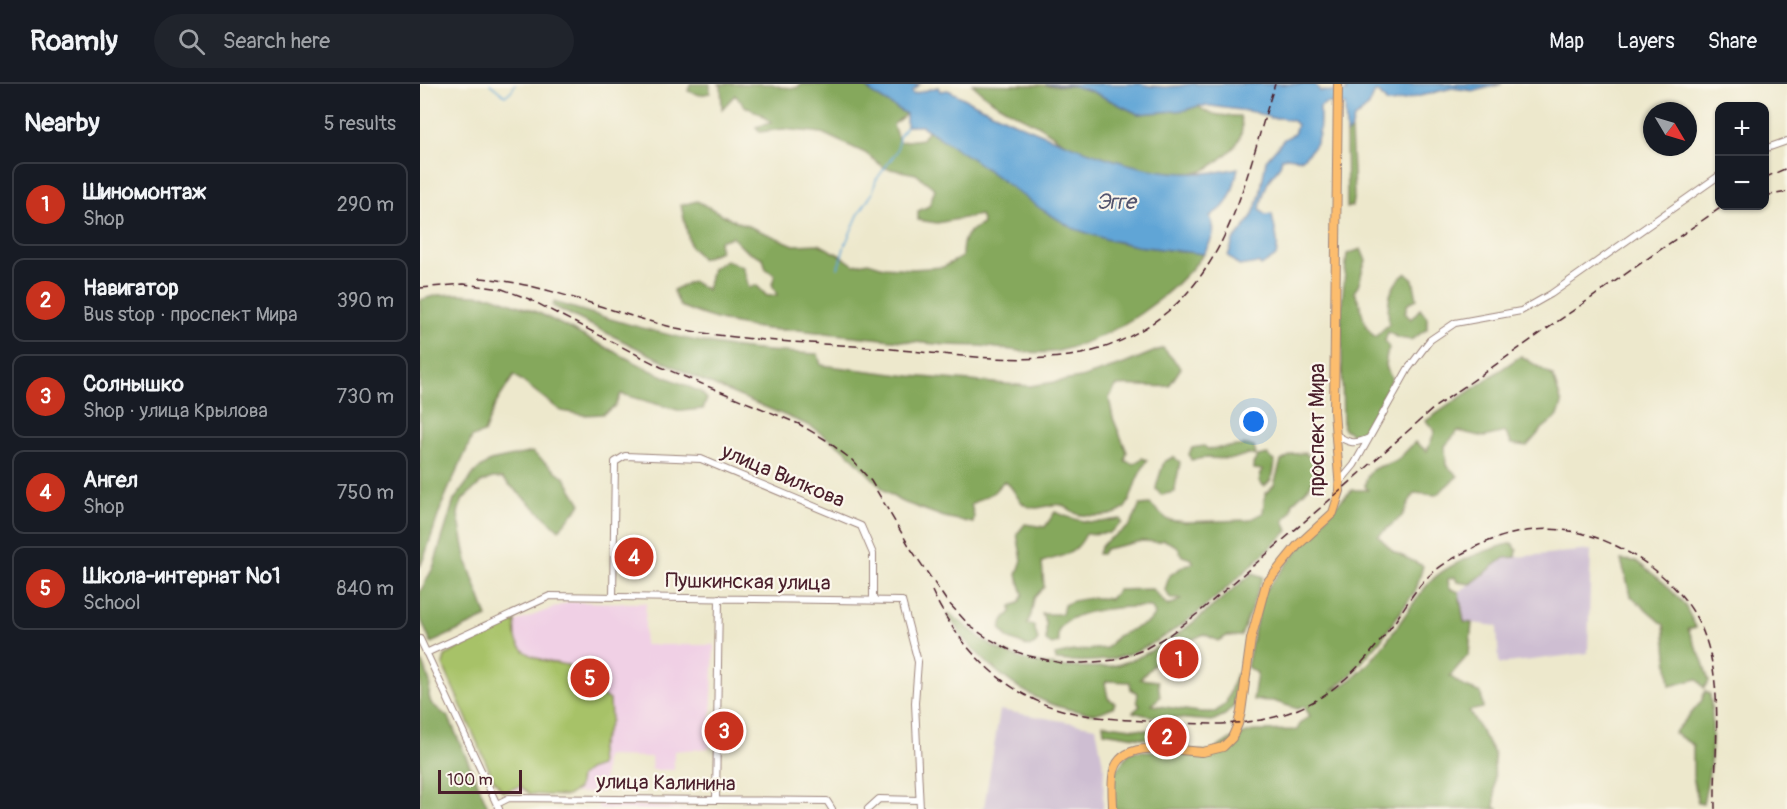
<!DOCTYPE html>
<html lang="en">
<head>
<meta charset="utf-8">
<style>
	body { margin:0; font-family:Pangolin,sans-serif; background:#20242c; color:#f1f3f6 }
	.controls { position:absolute; right:18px; top:18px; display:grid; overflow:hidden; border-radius:12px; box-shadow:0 2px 4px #0004 }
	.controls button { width:54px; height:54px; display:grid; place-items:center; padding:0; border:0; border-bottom:2px solid #363941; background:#171b24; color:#f1f3f6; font:30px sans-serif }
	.compass { position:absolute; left:1223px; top:18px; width:54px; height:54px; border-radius:50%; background:#171b24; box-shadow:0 2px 4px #0004; rotate:128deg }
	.scale { position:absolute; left:18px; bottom:15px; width:84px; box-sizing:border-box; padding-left:6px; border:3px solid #4a1f2b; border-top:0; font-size:16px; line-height:21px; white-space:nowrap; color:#4a1f2b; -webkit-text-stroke:4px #fbf7ec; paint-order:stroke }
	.you { position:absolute; left:834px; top:338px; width:21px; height:21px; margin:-15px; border:4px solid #fff; border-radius:50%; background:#1a73e8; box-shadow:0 0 0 9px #1a73e833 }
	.badge { display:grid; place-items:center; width:39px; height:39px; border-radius:50%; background:#c8321e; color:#fff; font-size:20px; font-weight:700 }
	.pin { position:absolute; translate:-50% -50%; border:3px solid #fff; box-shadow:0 2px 6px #0006 }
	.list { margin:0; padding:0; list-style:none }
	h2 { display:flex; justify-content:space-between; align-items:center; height:78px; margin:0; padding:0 24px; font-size:26px }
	h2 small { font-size:20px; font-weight:400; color:#9ea1a6 }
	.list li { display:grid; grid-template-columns:39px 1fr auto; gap:18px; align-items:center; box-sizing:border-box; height:84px; margin:0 12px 12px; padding:0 12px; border:2px solid #363941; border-radius:12px }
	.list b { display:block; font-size:22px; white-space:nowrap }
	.list p { margin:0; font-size:20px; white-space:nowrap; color:#9ea1a6 }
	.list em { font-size:20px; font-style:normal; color:#9ea1a6 }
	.icon { flex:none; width:33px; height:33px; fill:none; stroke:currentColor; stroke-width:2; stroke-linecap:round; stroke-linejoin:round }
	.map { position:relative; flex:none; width:1367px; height:725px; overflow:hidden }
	header { display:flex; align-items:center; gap:36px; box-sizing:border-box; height:84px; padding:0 30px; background:#171b24; border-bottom:2px solid #363941 }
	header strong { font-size:28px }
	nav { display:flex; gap:33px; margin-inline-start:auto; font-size:21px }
	.search { width:420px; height:54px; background:#20242c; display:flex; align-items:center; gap:15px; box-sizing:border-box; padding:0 21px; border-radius:33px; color:#9ea1a6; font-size:22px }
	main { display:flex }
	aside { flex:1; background:#171b24 }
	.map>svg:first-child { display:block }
	.built { fill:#f0d0e5 }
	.industrial { fill:#cebed2 }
	.green { fill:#a7c268; stroke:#78704a; stroke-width:1.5 }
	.forest { fill:#85a85c; stroke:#686444; stroke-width:1.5 }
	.water { fill:#60a5d6; stroke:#556280; stroke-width:1.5 }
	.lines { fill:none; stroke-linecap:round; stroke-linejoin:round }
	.stream { stroke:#60a5d6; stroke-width:1.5 }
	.minor-casing { stroke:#9c847c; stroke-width:8 }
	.major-casing { stroke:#9c847c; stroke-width:10 }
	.minor { stroke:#fff; stroke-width:6 }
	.major { stroke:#fcbd6e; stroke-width:8 }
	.rail { stroke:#4a1f2b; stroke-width:1.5; stroke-dasharray:9 4.5; stroke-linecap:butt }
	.labels { text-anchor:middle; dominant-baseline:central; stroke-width:4.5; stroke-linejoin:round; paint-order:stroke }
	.street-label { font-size:21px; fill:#4a1f2b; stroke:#fbf7ec }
	.water-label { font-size:22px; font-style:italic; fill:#53556f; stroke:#fbf7ec }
</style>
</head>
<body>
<header>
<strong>Roamly</strong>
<div class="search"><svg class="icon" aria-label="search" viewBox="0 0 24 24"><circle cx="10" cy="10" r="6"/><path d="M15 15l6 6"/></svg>Search here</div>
<nav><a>Map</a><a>Layers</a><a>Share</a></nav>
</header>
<main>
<aside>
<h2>Nearby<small>5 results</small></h2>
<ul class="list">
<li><span class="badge">1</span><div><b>Шиномонтаж</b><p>Shop</p></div><em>290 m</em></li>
<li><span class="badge">2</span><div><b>Навигатор</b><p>Bus stop · проспект Мира</p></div><em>390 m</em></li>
<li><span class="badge">3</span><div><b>Солнышко</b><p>Shop · улица Крылова</p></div><em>730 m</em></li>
<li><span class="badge">4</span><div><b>Ангел</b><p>Shop</p></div><em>750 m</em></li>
<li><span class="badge">5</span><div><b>Школа-интернат №1</b><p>School</p></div><em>840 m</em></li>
</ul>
</aside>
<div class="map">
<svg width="1367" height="725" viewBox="0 0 1367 725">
	<rect width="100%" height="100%" fill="#fbf7ec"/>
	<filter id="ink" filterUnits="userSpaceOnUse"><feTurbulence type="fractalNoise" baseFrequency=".0167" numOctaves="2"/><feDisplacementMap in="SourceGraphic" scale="12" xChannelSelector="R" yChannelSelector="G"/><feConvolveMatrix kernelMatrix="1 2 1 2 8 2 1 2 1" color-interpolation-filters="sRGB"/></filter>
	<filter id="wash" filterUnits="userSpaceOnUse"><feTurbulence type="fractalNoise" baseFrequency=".008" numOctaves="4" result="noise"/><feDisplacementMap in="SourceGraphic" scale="24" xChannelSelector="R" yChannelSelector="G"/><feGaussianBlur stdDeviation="1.35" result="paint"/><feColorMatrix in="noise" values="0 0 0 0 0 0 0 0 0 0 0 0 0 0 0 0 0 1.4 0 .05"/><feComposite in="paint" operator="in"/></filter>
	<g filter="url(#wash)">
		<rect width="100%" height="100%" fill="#ede8cc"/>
		<path class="built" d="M149,518l77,1 -2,42h70l-4,103 -36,3v19h-22l-1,-13 -46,-1 -2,36 -24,1 -71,-3 -17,-159z
			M178,719l100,6h-100z"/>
		<path class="industrial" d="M1171,466l-3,103 -89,11 -2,-38 -33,-4 -5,-30 45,-34z
			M580,626l96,17 8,42 -1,40h-123l4,-2z"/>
		<path class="green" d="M95,537c1,6 0,15 2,20 9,19 33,21 51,24l19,22 23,13 1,20 -12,30 1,16 -12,4 -8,7 -2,12 -11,7 -37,-2 -10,-8 -17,6 -10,-14 -50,-113 2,-9 31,-18z"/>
		<path class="forest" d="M270,0h20v9l-10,2 -12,-4z
			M298,0h54l9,3 15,1 6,-4h61l10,10 33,20 -13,11 6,17 23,-3 6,-9 177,109 32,7 67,8c-35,45 -86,81 -142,96 -26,7 -55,-2 -82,-4 -15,-1 -30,0 -45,-2 -46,-4 -92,-9 -137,-14 -41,1 -81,-8 -118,-24l-7,-16 19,-9 15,9 5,-22 14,-8 17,7 6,21 7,-3 11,11 10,-1 -5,-11 3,-9 -9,-6 -3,-11 -18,-8 -13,-13 -13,4 1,10 -18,8 -12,-13 -9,-41 16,-4 32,17 65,27 25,-1 22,12 13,9 14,-3 16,5 28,2 31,-2 19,-10c0,-19 3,-25 21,-33l-3,-9 -43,8 -19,-3v-9l11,-5 6,-17 -19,-15 -31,-6 -20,-15 -43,-20 -39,-4 -23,3 -4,-5 15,-4 -10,-9 -15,-7 -11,-12 -13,14 -1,-24z
			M552,0l101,2 18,5 47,23 48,-4 12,-4c12,10 26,10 42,10 5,14 0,27 -11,36 -8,7 -20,18 -31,20 -39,7 -94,-11 -129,-27 -11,-5 -21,-14 -31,-20 -26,-13 -44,-20 -66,-41z
			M931,46l3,64 -2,12 -5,2 -1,-74z
			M941,165l5,12c-7,13 -3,20 -12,31 12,16 3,28 21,45l14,-13c-2,-21 -1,-38 17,-51l7,6 4,20 -9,4 -3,10 6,6 9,-10 7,8v12l-16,11 -12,-2 -11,-6 -3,9 4,7c-5,13 -4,20 3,31l-27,52 -10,5 -12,-8 -2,-116 6,-58z
			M38,210l34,2 47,17 111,57 51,22 6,7 -4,10 -22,2 -60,-17 -6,12 -12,8 -19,1 -23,-4 -47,-36 -19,30 -11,28 -12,4c-9,24 -22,45 -30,68 -8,21 -13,42 -22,62v-267l17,-5z
			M134,218c49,15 98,30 148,40 38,8 77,10 116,12l3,11 89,11 120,10 51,-8 43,-14 39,-16 18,20 -12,18c-18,2 -34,-2 -53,0l-7,12 4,20 14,34 -2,9 9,3 8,-6 5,2c-3,6 -6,11 -9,17 -10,22 -5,37 -37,39 -7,0 -17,0 -24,-2 -5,-2 -10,-8 -16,-9 -11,-3 -24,8 -36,0 -10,-6 -10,-18 -21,-24l-11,12 -22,11 3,13 -1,6 -29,-6 -44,-16 -14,-9 -41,-42 -35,-24 -109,-46 -148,-74z
			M1101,272l32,20 9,28 -4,12 -16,13 -15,17 -15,-2 -7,-12 -21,5 -26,-6 -13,15 1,19 12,11 -22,19 -22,-2 -12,23 -24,20 16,16 29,14 -7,24 -36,51 -29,34 -19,15c40,-13 70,-77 98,-108 18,-20 57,-32 82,-39l5,7 -1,7 -12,1 -33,26 -14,-2 -2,-5 -7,2 1,9 10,4 5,30 8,1 -3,31 -19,22 13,10 18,7 2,15 -14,3 25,42 1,55 4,1h-386v-35l18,-23h81l20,-13 21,-7 44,-1 4,-8 9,-6 -6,-10 -6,3 -25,-8 -20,-1 4,-27 -10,-6 15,-73 74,-89 16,-15h16l-3,-4c3,-24 17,-17 32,-26 6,-5 12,-12 18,-18l12,9 8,-20 -9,-10z
			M827,361l7,2 2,8 -1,1 -7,-2 -15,5 -29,-1 -13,2 -2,-6 3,-6 12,-2 4,3z
			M112,368l33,26 16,26 -22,26 -57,-52h-10l-11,5 -18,16 -4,10 -1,6 9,47 20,55 -56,26 -11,-26v-25l13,-24 21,-68 21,-28 15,-11z
			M885,369l11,10c0,20 -8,26 -23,39l-2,10 -7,8 4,11c-47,43 -110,111 -172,127 -19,4 -41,4 -60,2l-1,-5 19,-4 33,-3 10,-12 32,-14 6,-8 -4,-7c-22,-1 -78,1 -91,21 -3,5 -2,9 -1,14l-7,3 -6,-4v-18l-4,-9h20l2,-9c12,-7 33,-8 46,-6l8,-9 34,-1 16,17 14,-7h-11l-6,-9 4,-14 16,-11 9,-2 -3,-4 -9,-3 -5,-10 -13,-6 -6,2 -16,-1 -37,8 -3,5h-4c3,-15 21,-18 31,-28 6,-7 7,-14 11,-21l10,-1 18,16 18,2 63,-2 14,-7 2,-19 9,-9 7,-24 12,-7z
			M847,370l8,8c-1,9 -2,19 -11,24l-5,-5 2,-7h-1l3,-4 -9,-1 -1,-5 5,-8z
			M753,373l7,5c-1,11 -5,19 -5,30l-14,3 -5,-6c0,-4 6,-21 8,-27z
			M635,428c12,5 25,10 38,10 10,1 19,-3 28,-3l1,4 -13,10 -23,1c-11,22 -22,21 -44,28l2,25 -10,11 -3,17 -4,9 7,2 4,14 -3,4 -6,3 -22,-9 -7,-10 4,-9 7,-7v-6l8,-3 4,-9 -6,-19 5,-15 -5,-26 8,-10 20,3z
			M1201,476l15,1 27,21 21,22 12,23 -8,2 15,33 6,19 -5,7 -7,-9 -27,7 -6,-61 -33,-29z
			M833,489l10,4 -22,59h-14l-9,5 -14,-7 -37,17 -27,28 18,2 2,16 -8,8 47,7h16l11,-9 10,-29 2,2 -4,30 -9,9 -13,6 -63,-5 -16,-4 7,-6 -3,-5 1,-8 -7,-3 -1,-8 -23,-1 -2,2 3,15 7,5 -2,4c-5,2 -12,6 -17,6 -6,1 -13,-1 -19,-2 -49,-9 -85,-40 -117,-76l-1,-5 -12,-15 3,-1c15,10 28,24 44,33 24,13 52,19 79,20 16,0 34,2 50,-4 50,-16 89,-58 130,-90z
			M0,576l4,5 6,18 -1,13 2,7 18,15 40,91h-69z
			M1285,607l5,3c5,35 1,75 -7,110l-5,-1 -5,-27v-31l-19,-12 27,-31z
			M683,640l57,8 1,9 -57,-9z"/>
		<path class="water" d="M443,0h57l-8,7 1,3 25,-7 2,4 8,-1c41,22 82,40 125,56 54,20 107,36 165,22 -3,14 -6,31 -17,41 -4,3 -8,3 -11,8 8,15 1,23 -6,37l-67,-8 -32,-7 -33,-11 -31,-19 -67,-49 -52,-34h-16v-12l-33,-20z
			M626,0h94c17,4 36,3 53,0h122l5,7 26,1 1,-8h155l-27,7 -23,-3 -60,15h-5l-8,-10 -4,-1 -6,14 -15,13 -3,11 -5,4 -1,-29 -19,-2 -6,4c0,25 2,35 -18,52l-15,-2 -5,1c-2,9 -4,11 -10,18 -7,8 -10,23 -12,33l5,6 7,-1c2,15 8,28 4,42l-15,10 -3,-3 -19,3 -11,-10 5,-15 15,-18 5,-9 7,-19 6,-35 18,-21 10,-5 3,-9 -4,-4 -12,-3h-10l-17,-6 -43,-6h-13l-12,4 -48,4 -47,-23 -18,-5z"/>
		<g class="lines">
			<path class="stream" d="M70,0l15,12 7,-6 3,-6
				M418,184l7,-23 14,-32 13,-19 4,-14 21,-29 2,-14 7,-11"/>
		</g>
	</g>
	<g filter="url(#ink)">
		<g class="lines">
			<defs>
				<path id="minor" d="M1344,65l23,-8
					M915,350c13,9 19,11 34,4
					M919,399l15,-18 54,-96 22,-29 25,-17 66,-12 30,-17 169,-119
					M193,513l2,-135 10,-6 76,3 160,67 12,28v47
					M0,555l79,170
					M6,569l124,-57 352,5 16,61 -3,41 5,106
					M296,716l3,-202
					M77,720l12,-6 318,3 5,8
					M448,725l11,-10 40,1"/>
				<path id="major" d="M693,725c0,-12 -2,-26 1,-38 9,-34 63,-20 89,-19l20,-5 9,-9 6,-14 3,-12 10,-73 15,-55 31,-38 36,-33 7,-22 -6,-80 4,-327"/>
			</defs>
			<use href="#minor" class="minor-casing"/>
			<use href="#major" class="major-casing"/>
			<use href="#minor" class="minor"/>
			<use href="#major" class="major"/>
			<path class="rail" d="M1344,94l23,-10
				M1344,112l23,-4
				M59,194c68,5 131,35 197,50 62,13 129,14 192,19 66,5 148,19 213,7 44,-9 89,-37 116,-73 43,-56 56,-131 78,-197
				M0,204l44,-4 38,5 27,10 132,68 138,57 27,16 26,20 19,21 40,68 35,51 25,27 15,10 22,12 21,7 32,7h22l32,-3 28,-10 26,-15 28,-21 143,-123 95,-84 288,-201
				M512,507c25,53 66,98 123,117 35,11 74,12 111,14 44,3 89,5 132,-13 43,-18 72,-53 98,-89 10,-15 20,-32 34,-45 13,-12 31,-21 47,-29 65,-29 118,-19 174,21 24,18 44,41 54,70 19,54 9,116 10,172"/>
		</g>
	</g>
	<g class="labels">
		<g class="street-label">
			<text transform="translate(897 346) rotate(-90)">проспект Мира</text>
			<text transform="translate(363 392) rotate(23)">улица Вилкова</text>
			<text transform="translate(328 498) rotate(1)">Пушкинская улица</text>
			<text transform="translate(246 699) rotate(1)">улица Калинина</text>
		</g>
		<g class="water-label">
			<text x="696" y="118">Эгге</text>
		</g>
	</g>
</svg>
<div class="controls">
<button>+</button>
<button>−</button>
</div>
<svg class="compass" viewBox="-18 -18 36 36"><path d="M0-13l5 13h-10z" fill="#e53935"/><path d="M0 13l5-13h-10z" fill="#9ea1a6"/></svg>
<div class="scale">100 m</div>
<div class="you"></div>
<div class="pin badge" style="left:759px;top:575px">1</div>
<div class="pin badge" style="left:747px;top:653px">2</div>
<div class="pin badge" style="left:304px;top:647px">3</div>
<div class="pin badge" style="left:214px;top:473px">4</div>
<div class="pin badge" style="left:170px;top:594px">5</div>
</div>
</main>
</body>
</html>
